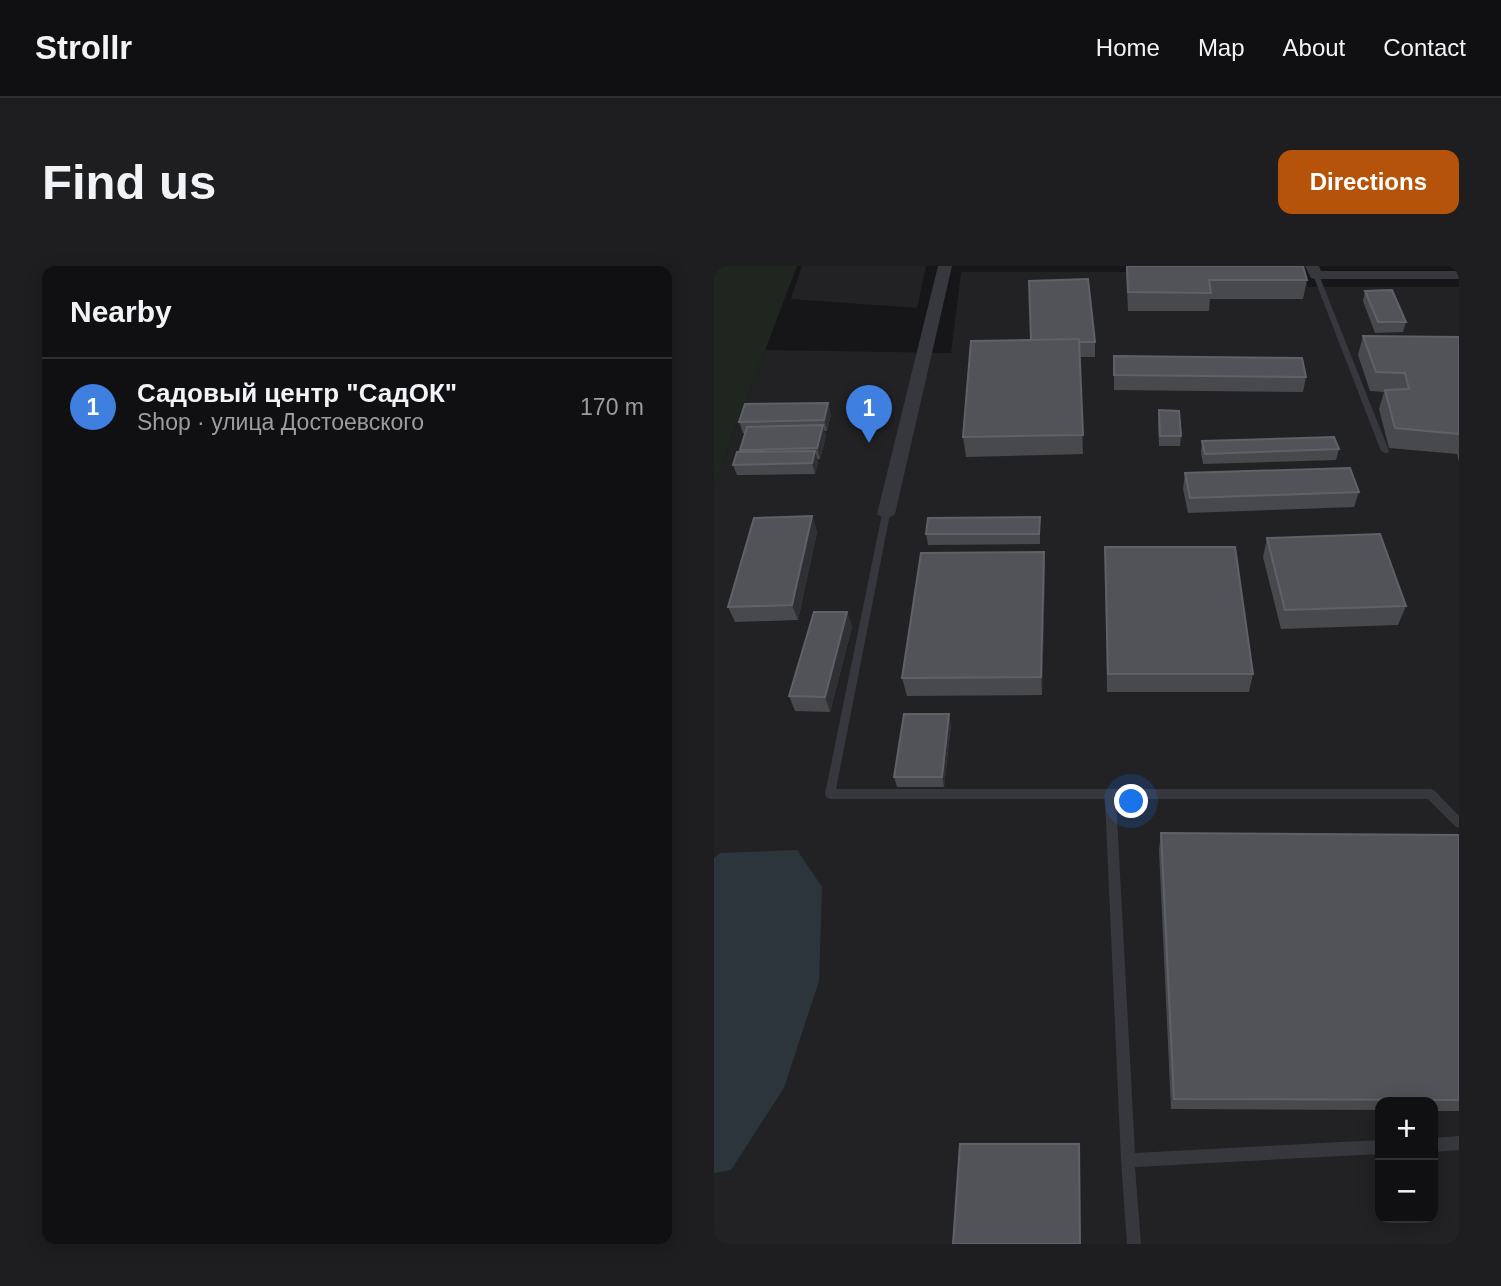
<!DOCTYPE html>
<html lang="en">
<head>
<meta charset="utf-8">
<style>
	body { margin:0; font-family:Helvetica,sans-serif; background:#1e1e20; color:#f1f3f6 }
	.controls { position:absolute; right:21px; bottom:21px; display:grid; overflow:hidden; border-radius:14px; box-shadow:0 4px 18px #0003 }
	.controls button { width:63px; height:63px; display:grid; place-items:center; padding:0; border:0; border-bottom:2px solid #303032; background:#101012; color:#f1f3f6; font:35px sans-serif }
	.you { position:absolute; left:418px; top:536px; width:24px; height:24px; margin:-18px; border:5px solid #fff; border-radius:50%; background:#1a73e8; box-shadow:0 0 0 10px #1a73e833 }
	.badge { display:grid; place-items:center; width:46px; height:46px; border-radius:50%; background:#b45309; color:#fff; font-size:23px; font-weight:700 }
	.pin { position:absolute; translate:-50% -58px; filter:drop-shadow(0 2px 4px #0008) }
	.pin::after { content:''; position:absolute; top:37px; width:24px; height:21px; background:inherit; clip-path:polygon(0 0,100% 0,50% 100%) }
	.list { margin:0; padding:0; list-style:none }
	h2 { display:flex; justify-content:space-between; align-items:center; height:91px; margin:0; padding:0 28px; font-size:30px }
	h2 small { font-size:23px; font-weight:400; color:#9c9d9f }
	.list li { display:grid; grid-template-columns:46px 1fr auto; gap:21px; align-items:center; box-sizing:border-box; height:98px; padding:0 28px; border-top:2px solid #303032 }
	.list b { display:block; font-size:26px; white-space:nowrap }
	.list p { margin:0; font-size:23px; white-space:nowrap; color:#9c9d9f }
	.list em { font-size:23px; font-style:normal; color:#9c9d9f }
	.map { position:relative; flex:none; width:745px; height:978px; overflow:hidden; border-radius:14px }
	header { display:flex; align-items:center; gap:42px; box-sizing:border-box; height:98px; padding:0 35px; background:#101012; border-bottom:2px solid #303032 }
	header strong { font-size:33px }
	nav { display:flex; gap:38px; margin-inline-start:auto; font-size:24px }
	.intro { display:flex; align-items:center; justify-content:space-between; box-sizing:border-box; height:168px; padding:0 42px }
	h1 { margin:0; font-size:49px }
	.button { padding:18px 32px; border-radius:14px; background:#b45309; color:#fff; font-size:24px; font-weight:700 }
	main { display:flex; gap:42px; padding:0 42px }
	aside { flex:1; background:#101012; border-radius:14px; box-shadow:0 4px 18px #0003 }
	.map>svg:first-child { display:block }
	.built { fill:#222225; fill-rule:evenodd }
	.green { fill:#1e261f }
	.water { fill:#2c353c }
	.lines { fill:none; stroke-linecap:round; stroke-linejoin:round }
	.service { fill:#37383d; fill-rule:evenodd }
	.minor { fill:#37383d; fill-rule:evenodd }
	.wall { fill:#47494d }
	.shaded-wall { fill:#2f3033 }
	.building { fill:#525359; stroke:#5f6168; stroke-width:2 }
</style>
</head>
<body>
<header>
<strong>Strollr</strong>
<nav><a>Home</a><a>Map</a><a>About</a><a>Contact</a></nav>
</header>
<div class="intro"><h1>Find us</h1><a class="button">Directions</a></div>
<main>
<aside>
<h2>Nearby<small></small></h2>
<ul class="list">
<li><span class="badge" style="background:#3f7fe0">1</span><div><b>Садовый центр &quot;СадОК&quot;</b><p>Shop · улица Достоевского</p></div><em>170 m</em></li>
</ul>
</aside>
<div class="map">
<svg width="745" height="978" viewBox="0 0 745 978">
	<rect width="100%" height="100%" fill="#161618"/>
	<path class="built" d="M88,0h124l-9,42 -126,-9z
		M247,6h342l5,15h151v957h-745v-759l51,-135 186,3zM666,836h53v116h-53z"/>
	<path class="green" d="M0,0h83l-83,219z"/>
	<path class="water" d="M83,584l25,37 -3,94 -35,107 -53,82 -17,3v-315l6,-5z"/>
	<g class="lines">
		<path class="service" d="M602,7l3,2 70,176 -1,2h-3l-4,-2 -68,-176z
			M172,245l4,3 -54,275h595l4,2 24,25v12l-4,-2 -27,-27h-312l19,354 245,-13v14l-245,13 6,77h-14l-6,-84 -16,-361h-275l-4,-2 -1,-3 57,-280z
			M745,870v14l-26,2v-14z"/>
		<path class="minor" d="M224,0h14l-57,248 -9,6 -9,-6z
			M591,0h14l2,5h138v8h-143l-5,-1z"/>
	</g>
	<path class="wall" d="M412,0h177l4,14 -4,19h-93l-1,12h-81z
		M651,25l41,31 -3,10 -28,1 -12,-32z
		M649,70l96,1v125l-2,-8 -68,-6 -10,-39 5,-17 -14,-1 -12,-36z
		M317,74l64,2v15h-15l3,97 -117,3 -3,-20z
		M400,90l192,21 -3,15 -189,-2z
		M445,144l22,26 -1,10h-21l-1,-25z
		M117,148l-4,17h-3l2,5 -6,23h-3l1,3 -3,12 -78,1 -4,-10 8,-13 -1,-2 5,-17h-2l-4,-11z
		M488,175l137,8 -3,11 -133,4 -2,-12z
		M471,207l174,19 -5,15 -166,6 -5,-24z
		M98,250l5,16 -19,88 -63,2 -7,-15z
		M326,251v27l-112,1 -2,-11z
		M553,272l139,68 -8,19 -117,4 -18,-72z
		M391,281l148,127 -4,18h-142z
		M330,286l1,20 -3,123 -135,1 -5,-18z
		M133,346l5,15 -22,85 -35,-1 -6,-15z
		M237,458l-7,63h-47l-3,-10z
		M447,567l298,2v276h-26v-9h-53v8l-209,-1 -12,-259z"/>
	<path class="shaded-wall" d="M114,137l3,11 -4,17 -3,-11z
		M109,159l3,11 -6,23 -3,-11z
		M101,185l3,11 -3,12 -3,-11z
		M98,250l5,16 -19,88 -6,-15z
		M330,286l1,20 -3,123 -1,-18z
		M133,346l5,15 -22,85 -5,-15z
		M235,448l2,10 -7,63 -2,-10z"/>
	<path class="building" d="M413,0h176l4,14h-98l2,13 -83,-1z
		M374,13l7,63h-16v-3l-48,1 -2,-59z
		M678,24l14,32h-28l-13,-31z
		M649,70l96,1v97l-64,-6 -10,-38 24,-1 -4,-16 -29,-1z
		M365,73l4,96 -120,2 8,-96z
		M400,90l188,2 4,19 -192,-2z
		M114,137l-4,17 -85,2 6,-18z
		M445,144l20,1 2,25h-21z
		M109,159l-6,23 -77,2 7,-23z
		M620,171l5,12 -134,5 -3,-13z
		M101,185l-3,12 -79,2 4,-13z
		M636,202l9,24 -169,6 -5,-25z
		M98,250l-20,89 -64,2 26,-89z
		M326,251l-1,17h-113l2,-16z
		M666,268l26,72 -121,4 -18,-72z
		M391,281h130l18,127h-145z
		M330,286l-3,125 -139,1 19,-125z
		M100,346h33l-22,85 -36,-1z
		M190,448h45l-7,63h-48z
		M447,567l298,2v265l-285,-1z
		M246,878h119l1,100h-127z"/>
</svg>
<div class="controls">
<button>+</button>
<button>−</button>
</div>
<div class="you"></div>
<div class="pin badge" style="left:155px;top:177px;background:#3f7fe0">1</div>
</div>
</main>
</body>
</html>
